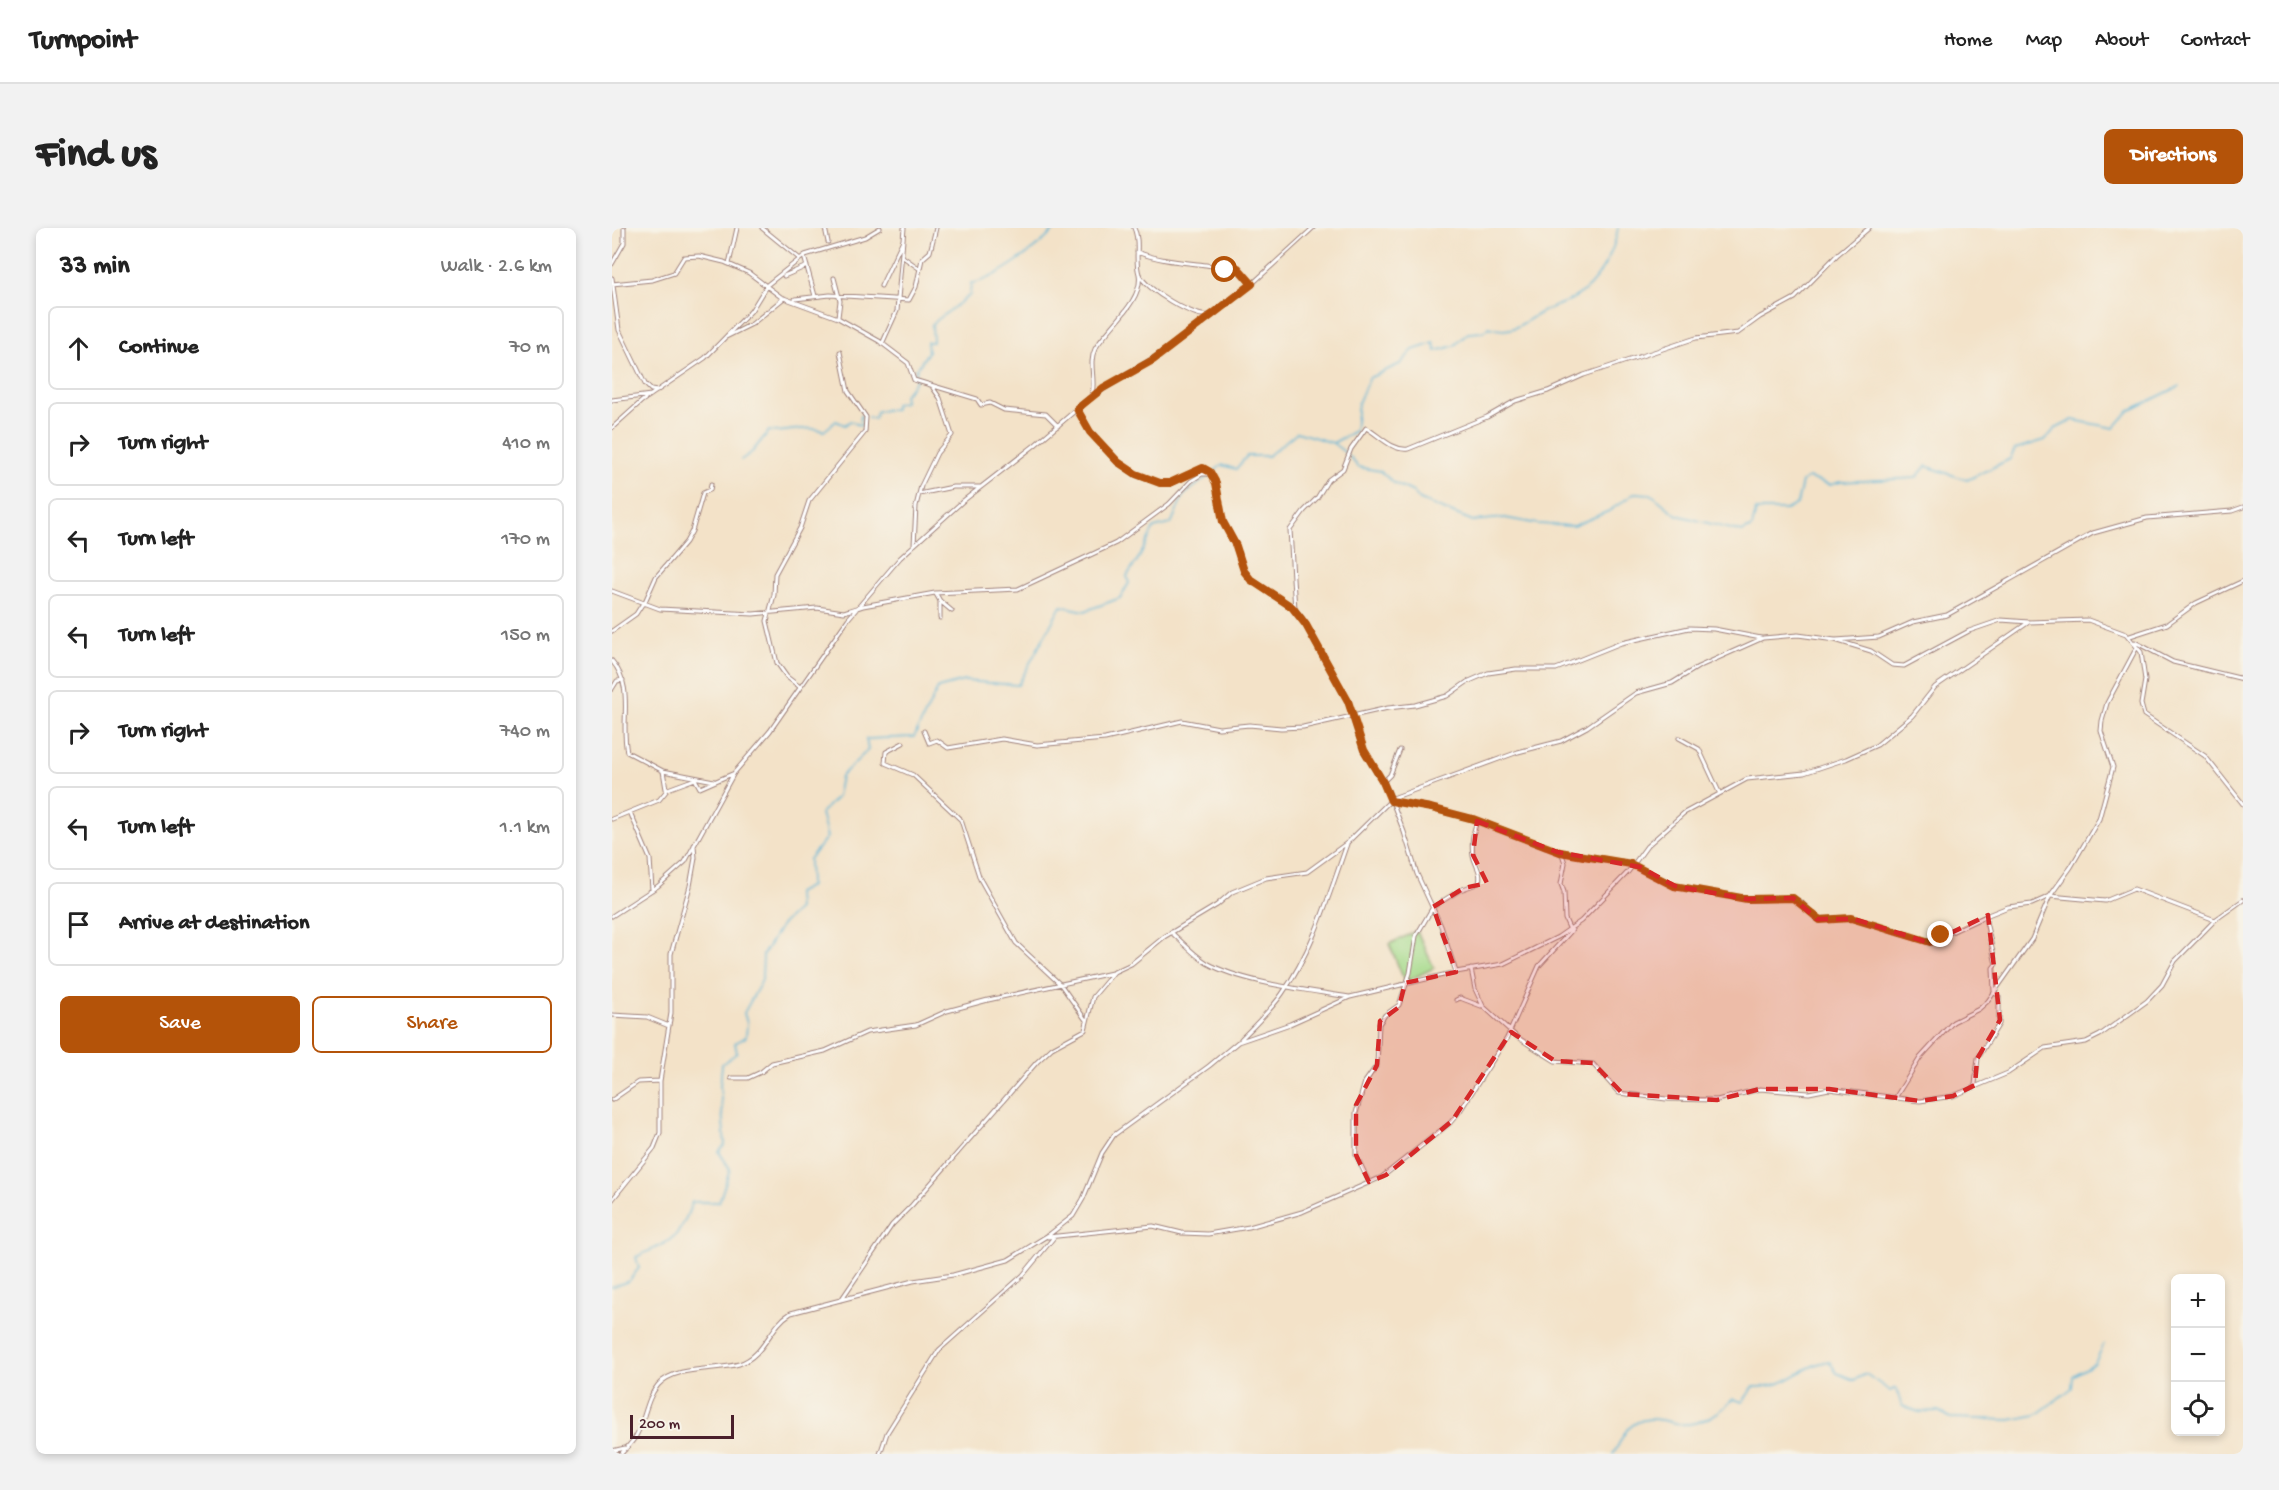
<!DOCTYPE html>
<html lang="en">
<head>
<meta charset="utf-8">
<style>
	body { margin:0; font-family:"Gochi Hand",sans-serif; background:#f2f2f2; color:#222 }
	.controls { position:absolute; right:18px; bottom:18px; display:grid; overflow:hidden; border-radius:9px; box-shadow:0 3px 9px #0003 }
	.controls button { width:54px; height:54px; display:grid; place-items:center; padding:0; border:0; border-bottom:2px solid #e0e0e0; background:#fff; color:#222; font:30px sans-serif }
	.scale { position:absolute; left:18px; bottom:15px; width:104px; box-sizing:border-box; padding-left:6px; border:3px solid #4a1f2b; border-top:0; font-size:16px; line-height:21px; white-space:nowrap; color:#4a1f2b; -webkit-text-stroke:4px #f7f3e8; paint-order:stroke }
	.stop { position:absolute; width:18px; height:18px; margin:-14px; border:4px solid #b45309; border-radius:50%; background:#fff }
	.stop.end { background:#b45309; border-color:#fff; box-shadow:0 2px 6px #0008 }
	.list { margin:0; padding:0; list-style:none }
	h2 { display:flex; justify-content:space-between; align-items:center; height:78px; margin:0; padding:0 24px; font-size:26px }
	h2 small { font-size:20px; font-weight:400; color:#767676 }
	.list li { display:grid; grid-template-columns:39px 1fr auto; gap:18px; align-items:center; box-sizing:border-box; height:84px; margin:0 12px 12px; padding:0 12px; border:2px solid #e0e0e0; border-radius:9px }
	.list b { display:block; font-size:22px; white-space:nowrap }
	.list em { font-size:20px; font-style:normal; color:#767676 }
	.actions { display:flex; gap:12px; padding:18px 24px }
	.actions a { flex:1; padding:14px 0; border:2px solid #b45309; border-radius:9px; text-align:center; font-size:21px; color:#b45309 }
	.actions .main { background:#b45309; color:#fff }
	.icon { flex:none; width:33px; height:33px; fill:none; stroke:currentColor; stroke-width:2; stroke-linecap:round; stroke-linejoin:round }
	.map { position:relative; flex:none; width:1631px; height:1226px; overflow:hidden; border-radius:9px }
	header { display:flex; align-items:center; gap:36px; box-sizing:border-box; height:84px; padding:0 30px; background:#fff; border-bottom:2px solid #e0e0e0 }
	header strong { font-size:28px }
	nav { display:flex; gap:33px; margin-inline-start:auto; font-size:21px }
	.intro { display:flex; align-items:center; justify-content:space-between; box-sizing:border-box; height:144px; padding:0 36px }
	h1 { margin:0; font-size:42px }
	.button { padding:15px 27px; border-radius:9px; background:#b45309; color:#fff; font-size:21px; font-weight:700 }
	main { display:flex; gap:36px; padding:0 36px }
	aside { flex:1; background:#fff; border-radius:9px; box-shadow:0 3px 9px #0003 }
	.map>svg:first-child { display:block }
	.green { fill:#a6da8b; stroke:#787c5b; stroke-width:1.5 }
	.lines { fill:none; stroke-linecap:round; stroke-linejoin:round }
	.stream { stroke:#58b3d6; stroke-width:1.5 }
	.street-casing { stroke:#9e807a; stroke-width:5 }
	.street { stroke:#fff; stroke-width:3 }
	.route { stroke:#b45309; stroke-width:8 }
	.marked { fill:#d62828; fill-opacity:0.2; stroke:#d62828; stroke-width:4.5; stroke-dasharray:12 8; stroke-linejoin:round }
</style>
</head>
<body>
<header>
<strong>Turnpoint</strong>
<nav><a>Home</a><a>Map</a><a>About</a><a>Contact</a></nav>
</header>
<div class="intro"><h1>Find us</h1><a class="button">Directions</a></div>
<main>
<aside>
<h2>33 min<small>Walk · 2.6 km</small></h2>
<ul class="list">
<li><svg class="icon" aria-label="ahead" viewBox="0 0 24 24"><path d="M12 20V5M6 11l6-6 6 6"/></svg><div><b>Continue</b></div><em>70 m</em></li>
<li><svg class="icon" aria-label="right" viewBox="0 0 24 24"><path d="M7 20v-9h11M14 6l5 5-5 5"/></svg><div><b>Turn right</b></div><em>410 m</em></li>
<li><svg class="icon" aria-label="left" viewBox="0 0 24 24"><path d="M17 20v-9H6M10 6l-5 5 5 5"/></svg><div><b>Turn left</b></div><em>170 m</em></li>
<li><svg class="icon" aria-label="left" viewBox="0 0 24 24"><path d="M17 20v-9H6M10 6l-5 5 5 5"/></svg><div><b>Turn left</b></div><em>150 m</em></li>
<li><svg class="icon" aria-label="right" viewBox="0 0 24 24"><path d="M7 20v-9h11M14 6l5 5-5 5"/></svg><div><b>Turn right</b></div><em>740 m</em></li>
<li><svg class="icon" aria-label="left" viewBox="0 0 24 24"><path d="M17 20v-9H6M10 6l-5 5 5 5"/></svg><div><b>Turn left</b></div><em>1.1 km</em></li>
<li><svg class="icon" aria-label="arrive" viewBox="0 0 24 24"><path d="M6 21V4h12l-3 4 3 4H6"/></svg><div><b>Arrive at destination</b></div></li>
</ul>
<div class="actions"><a class="main">Save</a><a>Share</a></div>
</aside>
<div class="map">
<svg width="1631" height="1226" viewBox="0 0 1631 1226">
	<rect width="100%" height="100%" fill="#f7f3e8"/>
	<filter id="ink" filterUnits="userSpaceOnUse"><feTurbulence type="fractalNoise" baseFrequency=".0167" numOctaves="2"/><feDisplacementMap in="SourceGraphic" scale="12" xChannelSelector="R" yChannelSelector="G"/><feConvolveMatrix kernelMatrix="1 2 1 2 8 2 1 2 1" color-interpolation-filters="sRGB"/></filter>
	<filter id="wash" filterUnits="userSpaceOnUse"><feTurbulence type="fractalNoise" baseFrequency=".008" numOctaves="4" result="noise"/><feDisplacementMap in="SourceGraphic" scale="24" xChannelSelector="R" yChannelSelector="G"/><feGaussianBlur stdDeviation="1.35" result="paint"/><feColorMatrix in="noise" values="0 0 0 0 0 0 0 0 0 0 0 0 0 0 0 0 0 1.4 0 .05"/><feComposite in="paint" operator="in"/></filter>
	<g filter="url(#wash)">
		<rect width="100%" height="100%" fill="#f3e2c8"/>
		<path class="green" d="M805,703l17,37 -29,14 -16,-38z"/>
		<g class="lines">
			<path class="stream" d="M256,189l6,2 3,-8 18,-2v-5l9,-2v-7l12,-15v-10l12,-18 -1,-10h6l-1,-18 38,-29 1,-12c20,0 72,-39 85,-55
				M722,216l13,10
				M738,229l8,10 22,4 14,12 19,9 7,8 53,21 32,-3 33,6 35,2 36,-15 26,-18 16,1 26,21 65,17 10,-5 4,-17h30l11,-6 5,-22 6,-4 22,7 10,-3 76,-4 10,-12 41,14 43,-21 5,-10 30,-9 10,-11 18,-9 41,8 15,-17 51,-25
				M129,232l11,-8 17,-21c18,4 30,-7 55,0l12,-10 9,4 5,-4 11,5 -1,-10h3
				M0,1059l17,-6 10,-13 -3,-11c36,-17 43,-16 56,-55h27l11,-33 -11,-17 6,-7 -5,-58 2,-23 15,-11 -2,-10 11,-6 1,-14 -3,-10 18,-33 1,-25 19,-31 16,-15 -1,-16 13,-7 -1,-27 18,-22 -6,-24 16,-16 4,-21 27,-26 -2,-11 48,-2 24,-49 26,-7 54,4 43,-79 24,5 35,-13 9,-15 -2,-7 13,-20 14,-28 17,-4 12,-28 39,-31 14,4 11,-13h21l29,-24 36,11 22,-12 3,-28 11,-25 31,-14 13,-14 21,-7 2,8 18,-5 14,-13 15,-1 6,-5c25,9 34,-6 55,-16 10,-5 21,-8 30,-13 24,-14 40,-45 44,-70
				M1001,1226c5,-7 9,-18 14,-24 17,-18 35,-9 53,-6 20,2 40,-11 53,-25l10,3 10,-15c38,1 44,-20 76,-26l8,12 17,7 12,-6 24,17 6,-3 6,18 17,6 19,-1 13,7 59,2 26,-5 36,-27 1,-12 22,-13 9,-19"/>
		</g>
	</g>
	<g filter="url(#ink)">
		<g class="lines">
			<defs>
				<path id="street" d="M150,0l38,31
					M213,0l3,14
					M522,0c7,14 0,31 5,46 6,15 56,45 71,41
					M525,24c23,9 45,10 69,13 14,2 17,4 32,3l13,16
					M192,28l11,40
					M291,29l17,12
					M0,36l12,-21v-15
					M117,36l8,-36
					M172,48l23,-10
					M0,50l7,52 26,54 6,6 6,1
					M222,50l6,23 -2,16
					M0,56l40,-4 22,-7 10,-16 15,-1 25,6 25,11 32,24 57,21 41,23 29,22 6,17 63,19 4,6 9,-2 14,7 42,4 12,12
					M269,58l22,-46
					M183,71l35,-4 79,5 7,-13 6,-28 8,-7 6,-24
					M114,109l26,-13 32,-26
					M270,116l15,-33 7,-83
					M480,167c4,-15 -4,-32 3,-46 12,-21 49,-48 44,-75
					M0,172l39,-5
					M465,181l13,23 28,30 18,13 24,8h10l33,-15 6,3 1,3
					M0,200l30,-27 63,-43 46,-47 16,-26 38,-30 60,-18 15,-9
					M307,266l34,-7h28
					M302,317l2,-39 5,-20 16,-33 15,-18 -12,-37 -7,-10
					M0,363l48,18 93,5 64,-6 27,4 19,-6 72,-13 83,-4 98,-46 53,-39 22,-23 11,-7h8l6,9 7,39 12,21 9,28 7,9 41,27 10,11 46,83 15,49 25,41 16,41 13,42 24,52 15,46
					M324,366l4,7v17
					M328,373l12,10
					M32,376l12,-27 30,-35 6,-11 11,-38 7,-3 1,-6
					M683,382l-5,-80 14,-19 13,-13 11,-18 15,-11 8,-20 15,-21c12,6 25,23 42,21l79,-32 28,-16 33,-10 36,-16 112,-37 42,-5 22,-16 35,-19 43,-44 31,-26
					M0,403l24,-17 7,-11
					M1518,408l37,-12 29,-21 47,-22
					M1224,412l43,-3 34,-15 34,-7 146,-82 54,-15 85,-7 11,-4
					M1523,414l38,20 70,17
					M0,433c23,27 8,60 15,91l36,19 51,10
					M188,459l-13,-10 -10,-14 -10,-42 7,-26 1,-21 25,-46 9,-27 56,-69 1,-15 -18,-26 -8,-39
					M0,461l5,-8 6,-1
					M312,503l5,12 8,-3 11,8 54,-9 35,6 68,-6 77,-18 37,7 30,-3 32,3 22,-1 85,-19 27,-3 32,-9 20,-14 21,-9 28,-4h40l65,-26 68,-15 25,1 47,9
					M1067,510l20,11 20,43
					M291,515l-17,9 -1,11 28,12 48,45 19,59 36,64 45,42 24,34
					M51,543l3,18
					M771,554l7,-7 10,-25
					M778,571l128,-47 43,-11 26,-14 49,-34 36,-10 26,-16 65,-29 35,-3 37,5 36,11 21,14 12,1 65,-35 32,-11 28,2 59,-2 38,14 15,18 4,28 -4,24 3,11 61,41 38,48
					M18,584l20,47 2,31
					M0,591l47,-19 9,-11 27,-10 5,9 32,-14
					M950,626l3,9 -4,21 3,8 1,27 5,11
					M0,688l46,-30 27,-24 49,-89 36,-42 78,-112 52,-61 63,-57 72,-56 56,-48 75,-47 86,-66 61,-56
					M559,704c12,11 23,23 36,31 35,20 101,27 142,34
					M859,741l4,20 8,17 34,31 38,24 38,3 26,29 47,6 51,1 43,-11 49,4 20,-4 91,12 33,-5 55,-23 37,-25 41,-6 14,-7 47,-34 15,-16 13,-24 40,-41 28,-20
					M844,772l4,-2 21,8
					M0,787l35,2 22,9
					M629,811c14,-14 29,-28 41,-45 31,-44 47,-99 65,-150
					M119,850h17l13,-6 11,-9 53,-12 42,-19 49,-7 31,-14 41,-11 124,-27
					M1363,857l3,-27 21,-34v-27l-5,-6 -1,-23 3,-4 -10,-42 1,-6
					M1285,867l23,-37 33,-36 26,-13 9,-8 44,-62 18,-43 21,-29 28,-48 14,-52 -12,-36 1,-10 5,-18 30,-56
					M0,872l26,-18 22,-1
					M757,954l-13,-27v-42l9,-31 12,-17 2,-41 6,-9 14,-10 11,-32 6,-37 17,-29 27,-17 19,-7c3,-12 -4,-17 -6,-28 -2,-13 0,-22 4,-34
					M0,972l42,-52 6,-15v-52l11,-68v-59l19,-68 5,-28 -1,-13
					M436,1009l105,-11 29,7 26,1 41,-7 53,-15 80,-35 68,-54 10,-12 47,-73 32,-72 33,-36
					M229,1072l51,-75 20,-20 125,-143 15,-14 33,-18 8,-33 21,-25 17,-8 33,-27 53,-32 15,-13 34,-14 41,-6 40,-29 43,-42 41,7 42,11 87,33 71,12 44,22 72,13 46,-1 8,4 16,17 34,-1 79,24 58,-27 20,-8 24,-3 18,-8 55,5 29,-12 81,31
					M0,1223l13,-3
					M9,1226c5,-6 11,-11 15,-18 9,-16 10,-37 22,-51 18,-20 57,-14 81,-21 26,-8 30,-38 52,-51l122,-32 40,-6 55,-15 42,-26 23,-18 10,-17 19,-46 12,-18 95,-69 29,-24 52,-18 60,-27 106,-25 47,-8 55,-27 23,-16 47,-49 19,-26 37,-33 63,-34 57,-6 42,-14 31,-14 35,-29 23,-29 94,-65
					M268,1226l7,-21 52,-83 84,-75 32,-39"/>
			</defs>
			<use href="#street" class="street-casing"/>
			<use href="#street" class="street"/>
		</g>
	</g>
	<g class="lines" filter="url(#ink)">
		<path class="route" d="M613,42l13,-2 14,16 -99,76 -50,28 -26,21 13,23 28,30 18,12 24,9h10l33,-15 7,4 6,11 7,39 13,24 8,25 7,9 41,27 14,18 42,76 16,49 19,32 8,19 40,7 42,11 87,33 71,12 43,22 73,13 46,-1 27,22 31,-2 79,24 11,-7"/>
	</g>
	<path class="marked" d="M865,593l80,31 83,15 35,19 72,13 46,-1 24,21h37l76,24 58,-28 12,105 -23,39 -2,26 -22,11 -33,5 -91,-12h-69l-43,11 -94,-6 -30,-31 -38,-2 -44,-29 -59,89 -66,54 -17,7 -13,-27v-50l21,-40 3,-44 19,-14 6,-24 51,-11 -23,-65 31,-19 23,-5 -14,-28z"/>
</svg>
<div class="controls">
<button>+</button>
<button>−</button>
<button><svg class="icon" aria-label="locate" viewBox="0 0 24 24"><circle cx="12" cy="12" r="6"/><path d="M12 2v4M12 18v4M2 12h4M18 12h4"/></svg></button>
</div>
<div class="scale">200 m</div>
<div class="stop" style="left:613px;top:42px"></div>
<div class="stop end" style="left:1329px;top:707px"></div>
</div>
</main>
</body>
</html>
